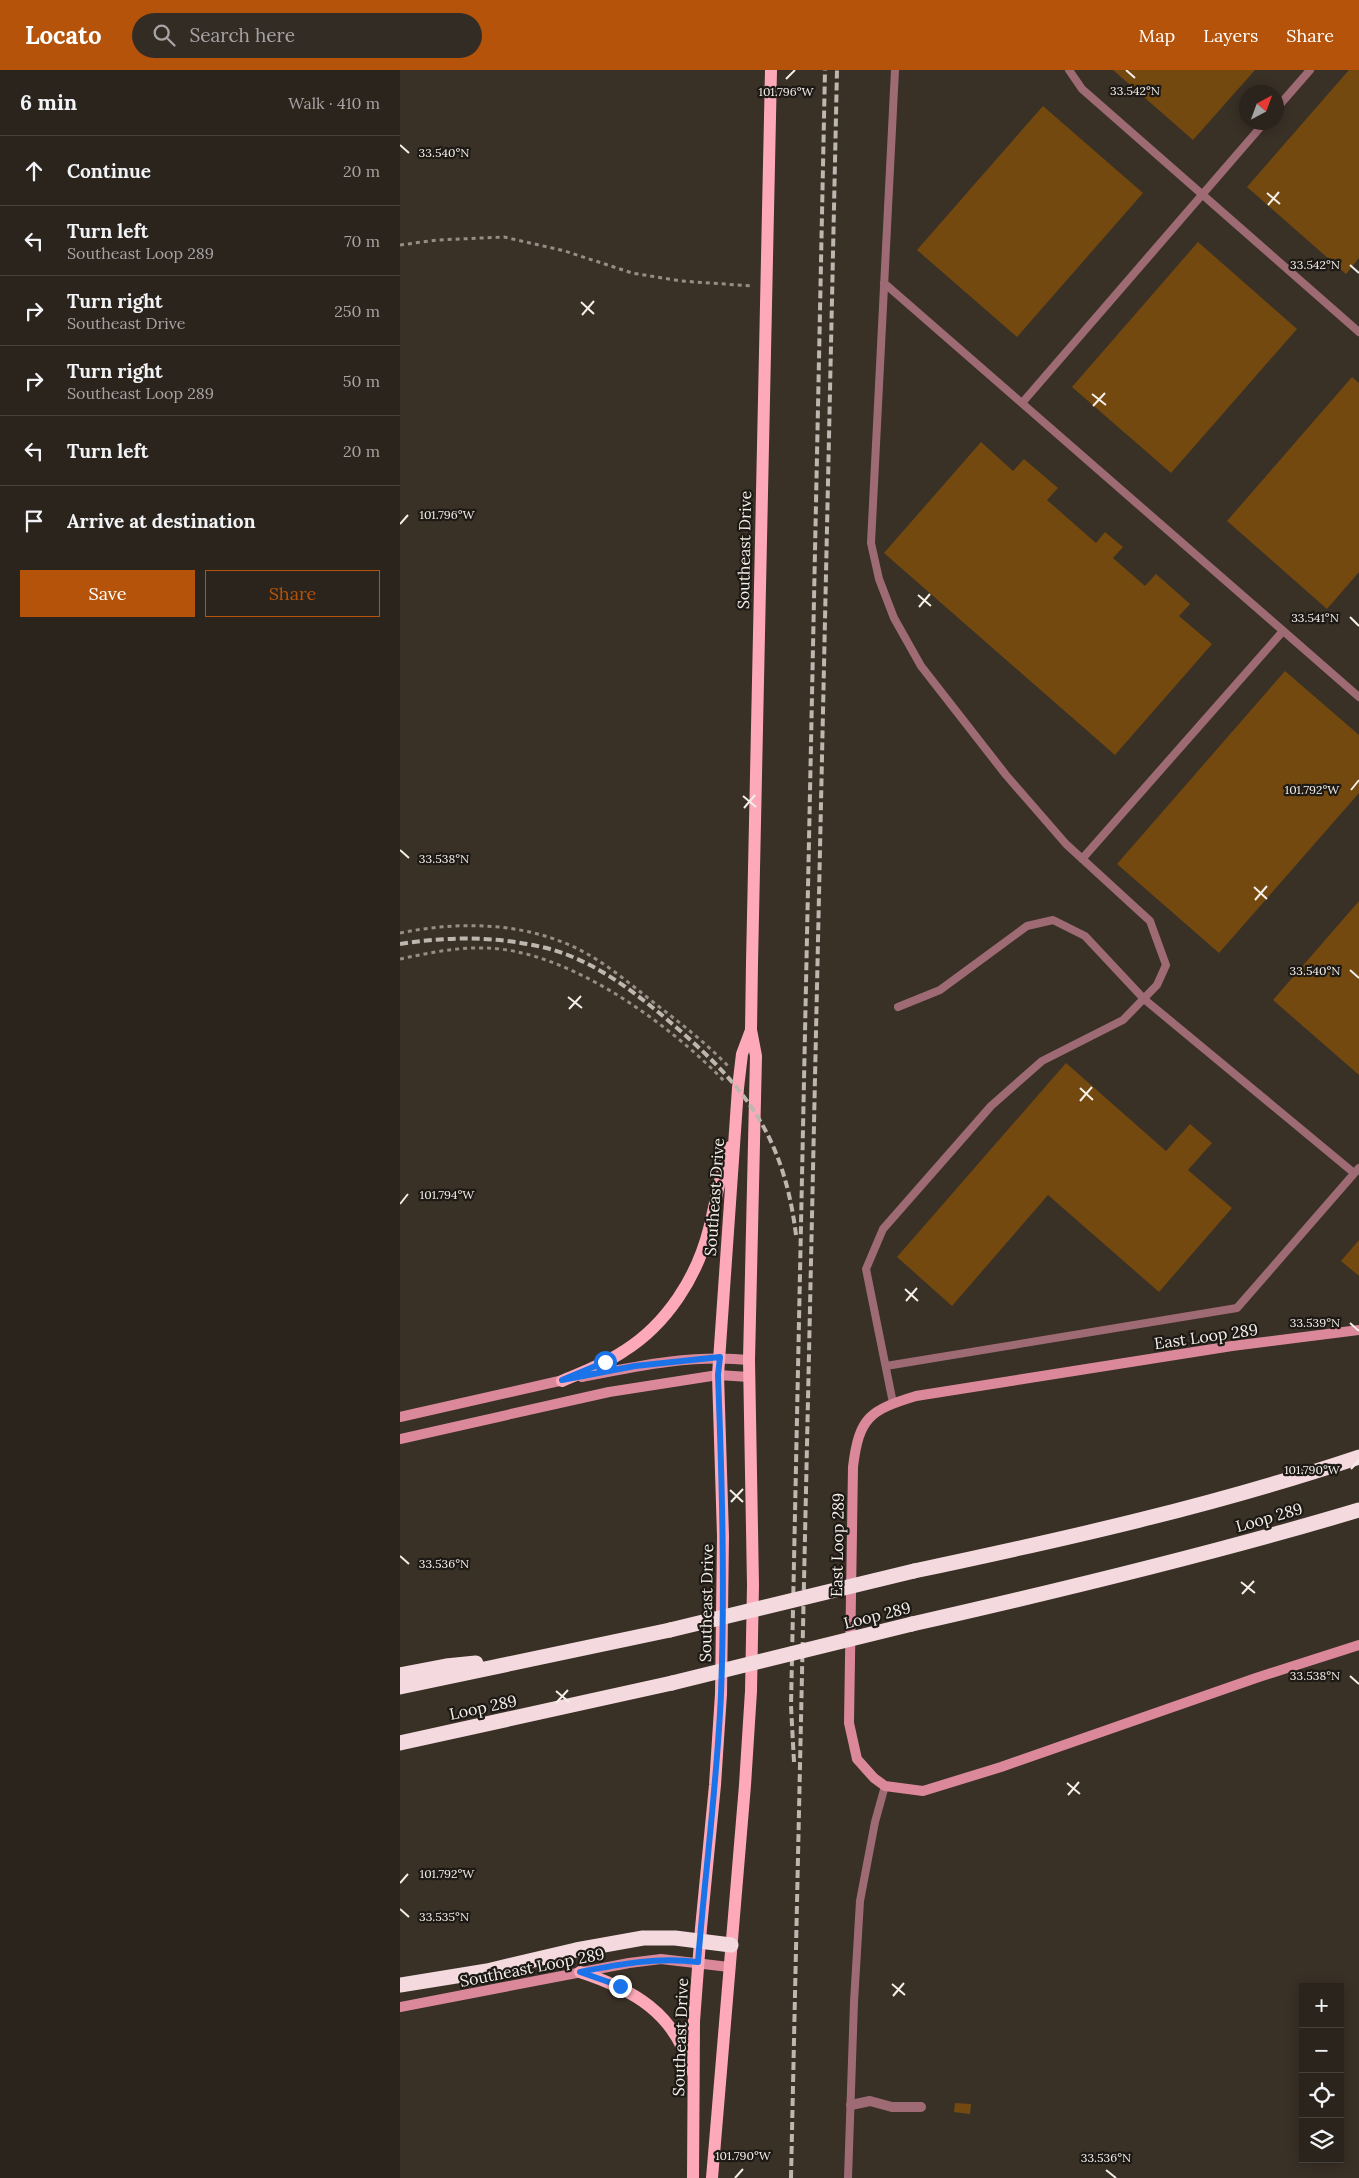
<!DOCTYPE html>
<html lang="en">
<head>
<meta charset="utf-8">
<style>
	body { margin:0; font-family:Lora,serif; background:#332c25; color:#f1f3f6 }
	.controls { position:absolute; right:15px; bottom:15px; display:grid; overflow:hidden; border-radius:0px; box-shadow:0 2px 12px #0003 }
	.controls button { width:45px; height:45px; display:grid; place-items:center; padding:0; border:0; border-bottom:1px solid #47413b; background:#2b241c; color:#f1f3f6; font:25px sans-serif }
	.compass { position:absolute; left:839px; top:15px; width:45px; height:45px; border-radius:50%; background:#2b241c; box-shadow:0 2px 12px #0003; rotate:41deg }
	.stop { position:absolute; width:15px; height:15px; margin:-11px; border:4px solid #1a73e8; border-radius:50%; background:#fff }
	.stop.end { background:#1a73e8; border-color:#fff; box-shadow:0 1px 5px #0008 }
	.list { margin:0; padding:0; list-style:none }
	h2 { display:flex; justify-content:space-between; align-items:center; height:65px; margin:0; padding:0 20px; font-size:21px }
	h2 small { font-size:16px; font-weight:400; color:#a6a4a3 }
	.list li { display:grid; grid-template-columns:32px 1fr auto; gap:15px; align-items:center; box-sizing:border-box; height:70px; padding:0 20px; border-top:1px solid #47413b }
	.list b { display:block; font-size:19px; white-space:nowrap }
	.list p { margin:0; font-size:16px; white-space:nowrap; color:#a6a4a3 }
	.list em { font-size:16px; font-style:normal; color:#a6a4a3 }
	.actions { display:flex; gap:10px; padding:15px 20px }
	.actions a { flex:1; padding:11px 0; border:1px solid #b45309; border-radius:0px; text-align:center; font-size:18px; color:#b45309 }
	.actions .main { background:#b45309; color:#fff }
	.icon { flex:none; width:28px; height:28px; fill:none; stroke:currentColor; stroke-width:2; stroke-linecap:round; stroke-linejoin:round }
	.map { position:relative; flex:none; width:959px; height:2108px; overflow:hidden }
	header { display:flex; align-items:center; gap:30px; box-sizing:border-box; height:70px; padding:0 25px; background:#b45309; color:#fff }
	header strong { font-size:24px }
	nav { display:flex; gap:28px; margin-inline-start:auto; font-size:18px }
	.search { width:350px; height:45px; background:#332c25; display:flex; align-items:center; gap:12px; box-sizing:border-box; padding:0 18px; border-radius:28px; color:#a6a4a3; font-size:19px }
	main { display:flex }
	aside { flex:1; background:#2b241c }
	.map>svg:first-child { display:block }
	.building { fill:#734910 }
	.lines { fill:none; stroke-linecap:round; stroke-linejoin:round }
	.path { stroke:#968e86; stroke-width:3; stroke-dasharray:4 4; stroke-linecap:butt }
	.lane { stroke:#9e6b75; stroke-width:8 }
	.street { stroke:#9e6b75; stroke-width:10 }
	.secondary { stroke:#db899a; stroke-width:10 }
	.primary { stroke:#fda9ba; stroke-width:12 }
	.highway { stroke:#f4dade; stroke-width:15 }
	.rail { stroke:#beb7b0; stroke-width:4; stroke-dasharray:8 4; stroke-linecap:butt }
	.highway-bridge { stroke:#f4dade; stroke-width:15 }
	.route { stroke:#1a73e8; stroke-width:6 }
	.ticks { fill:none; stroke:#f5efe9; stroke-width:2 }
	.labels { text-anchor:middle; dominant-baseline:central; stroke-width:4.5; stroke-linejoin:round; paint-order:stroke }
	.street-label { font-size:16px; fill:#f5efe9; stroke:#1d1914 }
	.ticks-label { font-size:12px; text-anchor:middle; fill:#f5efe9; stroke:#1d1914; stroke-width:4.5; stroke-linejoin:round; paint-order:stroke }
</style>
</head>
<body>
<header>
<strong>Locato</strong>
<div class="search"><svg class="icon" aria-label="search" viewBox="0 0 24 24"><circle cx="10" cy="10" r="6"/><path d="M15 15l6 6"/></svg>Search here</div>
<nav><a>Map</a><a>Layers</a><a>Share</a></nav>
</header>
<main>
<aside>
<h2>6 min<small>Walk · 410 m</small></h2>
<ul class="list">
<li><svg class="icon" aria-label="ahead" viewBox="0 0 24 24"><path d="M12 20V5M6 11l6-6 6 6"/></svg><div><b>Continue</b></div><em>20 m</em></li>
<li><svg class="icon" aria-label="left" viewBox="0 0 24 24"><path d="M17 20v-9H6M10 6l-5 5 5 5"/></svg><div><b>Turn left</b><p>Southeast Loop 289</p></div><em>70 m</em></li>
<li><svg class="icon" aria-label="right" viewBox="0 0 24 24"><path d="M7 20v-9h11M14 6l5 5-5 5"/></svg><div><b>Turn right</b><p>Southeast Drive</p></div><em>250 m</em></li>
<li><svg class="icon" aria-label="right" viewBox="0 0 24 24"><path d="M7 20v-9h11M14 6l5 5-5 5"/></svg><div><b>Turn right</b><p>Southeast Loop 289</p></div><em>50 m</em></li>
<li><svg class="icon" aria-label="left" viewBox="0 0 24 24"><path d="M17 20v-9H6M10 6l-5 5 5 5"/></svg><div><b>Turn left</b></div><em>20 m</em></li>
<li><svg class="icon" aria-label="arrive" viewBox="0 0 24 24"><path d="M6 21V4h12l-3 4 3 4H6"/></svg><div><b>Arrive at destination</b></div></li>
</ul>
<div class="actions"><a class="main">Save</a><a>Share</a></div>
</aside>
<div class="map">
<svg width="959" height="2108" viewBox="0 0 959 2108">
	<rect width="100%" height="100%" fill="#393026"/>
	<path class="building" d="M713,0h142l-62,70z
		M949,0h10v188l-13,16 -99,-87z
		M643,36l100,87 -126,144 -100,-87z
		M798,172l99,87 -126,144 -99,-86z
		M952,307l7,6v189l-32,37 -100,-88z
		M581,372l32,29 11,-12 34,29 -11,12 49,43 9,-11 18,15 -10,11 32,28 11,-12 34,30 -11,12 33,28 -97,111 -231,-202z
		M885,601l74,64v58l-140,160 -102,-89z
		M959,831v174l-86,-75z
		M666,993l100,88 24,-27 22,19 -24,27 44,38 -73,84 -111,-97 -96,111 -55,-49z
		M959,1170v36l-18,-15z
		M555,2033l16,1 -1,10 -16,-2z"/>
	<g class="lines">
		<path class="path" d="M0,175l37,-5 67,-3 61,14 67,22 49,8 72,5
			M0,863c59,-12 124,-11 178,16 28,14 51,34 75,53 26,20 52,40 75,64
			M0,889c28,-6 57,-12 86,-11 83,2 185,77 240,135"/>
		<path class="lane" d="M669,0l13,19 277,243
			M876,39l34,-39
			M484,213l475,414
			M622,333l243,-281
			M682,789l201,-228
			M498,937l42,-17 87,-64 26,-6 32,16 59,63 210,174
			M486,1296l351,-58 122,-140
			M493,1333l-27,-134 17,-40 108,-123 51,-45 81,-41 34,-35 9,-20 -16,-44 -84,-77 -60,-69 -85,-109 -27,-48 -15,-39 -8,-36 24,-473
			M448,2108l6,-176 6,-101 15,-79 10,-36"/>
		<path class="street" d="M451,2035l19,-4 22,6h29"/>
		<path class="secondary" d="M959,1260l-127,16 -316,50c-46,14 -57,21 -63,71l-4,256 8,36 17,19 11,8 38,5 78,-24 255,-89 103,-33
			M182,1307c55,-11 111,-23 167,-17
			M0,1347l168,-38
			M0,1369l209,-47 109,-17 31,2
			M0,1937l229,-44 32,-4 68,8"/>
		<path class="primary" d="M162,1311c21,-9 43,-17 62,-30 43,-27 73,-74 85,-122 7,-28 11,-55 21,-82
			M180,1902c52,17 96,41 110,98
			M293,2108l1,-157 7,-93 14,-143 6,-91 2,-158 -5,-161 20,-287 4,-34 9,-24
			M312,2108l33,-393 6,-94 2,-106 -4,-225 7,-304 -5,-26 1,-67 19,-893"/>
		<path class="highway" d="M514,1501c151,-32 299,-65 445,-114
			M512,1554c150,-34 300,-70 447,-114
			M0,1605l46,-9 30,-3
			M0,1617l270,-57
			M0,1673l272,-60
			M0,1915l87,-14 89,-21 67,-12h32l56,7"/>
		<path class="rail" d="M0,874c51,-8 99,-8 150,5 43,12 79,39 113,67 78,66 120,114 133,219
			M394,1692l-3,-56 34,-1636
			M391,2108l46,-2108"/>
		<path class="highway-bridge" d="M270,1560l244,-59
			M272,1613l240,-59"/>
	</g>
	<g class="lines">
		<path class="route" d="M205,1292l-43,18 73,-14 85,-9 -2,18c4,106 7,212 3,319 -4,90 -16,179 -23,268 -41,-5 -78,2 -118,10l40,14"/>
	</g>
	<path class="ticks" d="M726,0l9,8M386,9l9,-9M0,75l9,8M867,123l13,11M868,135l11,-13M950,195l9,8M181,232l13,12M182,245l12,-14M692,324l14,11M693,336l12,-13M0,454l8,-9M518,525l13,11M519,537l11,-13M950,547l9,9M951,720l8,-10M343,726l13,11M344,738l11,-13M0,780l9,8M854,817l13,12M855,830l12,-14M950,900l9,8M168,927l14,11M169,939l12,-13M680,1018l13,12M680,1031l12,-14M0,1134l8,-10M505,1219l13,12M506,1231l11,-13M950,1253l9,8M951,1399l8,-9M330,1420l13,12M331,1432l12,-13M0,1486l9,8M841,1512l14,11M842,1524l12,-13M950,1606l9,8M156,1621l13,11M156,1633l12,-13M667,1713l13,11M668,1725l11,-13M0,1813l8,-9M0,1839l9,8M492,1914l13,11M493,1926l11,-13M706,2100l10,8M335,2108l8,-9"/>
	<g class="labels">
		<g class="street-label">
			<text transform="translate(344 480) rotate(-89)">Southeast Drive</text>
			<text transform="translate(314 1127) rotate(-86)">Southeast Drive</text>
			<text transform="translate(806 1266) rotate(-8)">East Loop 289</text>
			<text transform="translate(869 1447) rotate(-16)">Loop 289</text>
			<text transform="translate(437 1475) rotate(-89)">East Loop 289</text>
			<text transform="translate(306 1533) rotate(-89)">Southeast Drive</text>
			<text transform="translate(477 1545) rotate(-14)">Loop 289</text>
			<text transform="translate(83 1637) rotate(-12)">Loop 289</text>
			<text transform="translate(132 1897) rotate(-11)">Southeast Loop 289</text>
			<text transform="translate(280 1967) rotate(-88)">Southeast Drive</text>
		</g>
	</g>
	<g class="ticks-label">
		<text x="735" y="25">33.542°N</text>
		<text x="386" y="26">101.796°W</text>
		<text x="44" y="87">33.540°N</text>
		<text x="915" y="199">33.542°N</text>
		<text x="47" y="449">101.796°W</text>
		<text x="915" y="552">33.541°N</text>
		<text x="912" y="724">101.792°W</text>
		<text x="44" y="793">33.538°N</text>
		<text x="915" y="905">33.540°N</text>
		<text x="47" y="1129">101.794°W</text>
		<text x="915" y="1257">33.539°N</text>
		<text x="912" y="1404">101.790°W</text>
		<text x="44" y="1498">33.536°N</text>
		<text x="915" y="1610">33.538°N</text>
		<text x="47" y="1808">101.792°W</text>
		<text x="44" y="1851">33.535°N</text>
		<text x="343" y="2090">101.790°W</text>
		<text x="706" y="2092">33.536°N</text>
	</g>
</svg>
<div class="controls">
<button>+</button>
<button>−</button>
<button><svg class="icon" aria-label="locate" viewBox="0 0 24 24"><circle cx="12" cy="12" r="6"/><path d="M12 2v4M12 18v4M2 12h4M18 12h4"/></svg></button>
<button><svg class="icon" aria-label="layers" viewBox="0 0 24 24"><path d="M12 4l9 5-9 5-9-5zM3 14l9 5 9-5"/></svg></button>
</div>
<svg class="compass" viewBox="-18 -18 36 36"><path d="M0-13l5 13h-10z" fill="#e53935"/><path d="M0 13l5-13h-10z" fill="#a6a4a3"/></svg>
<div class="stop" style="left:205px;top:1292px"></div>
<div class="stop end" style="left:220px;top:1916px"></div>
</div>
</main>
</body>
</html>
